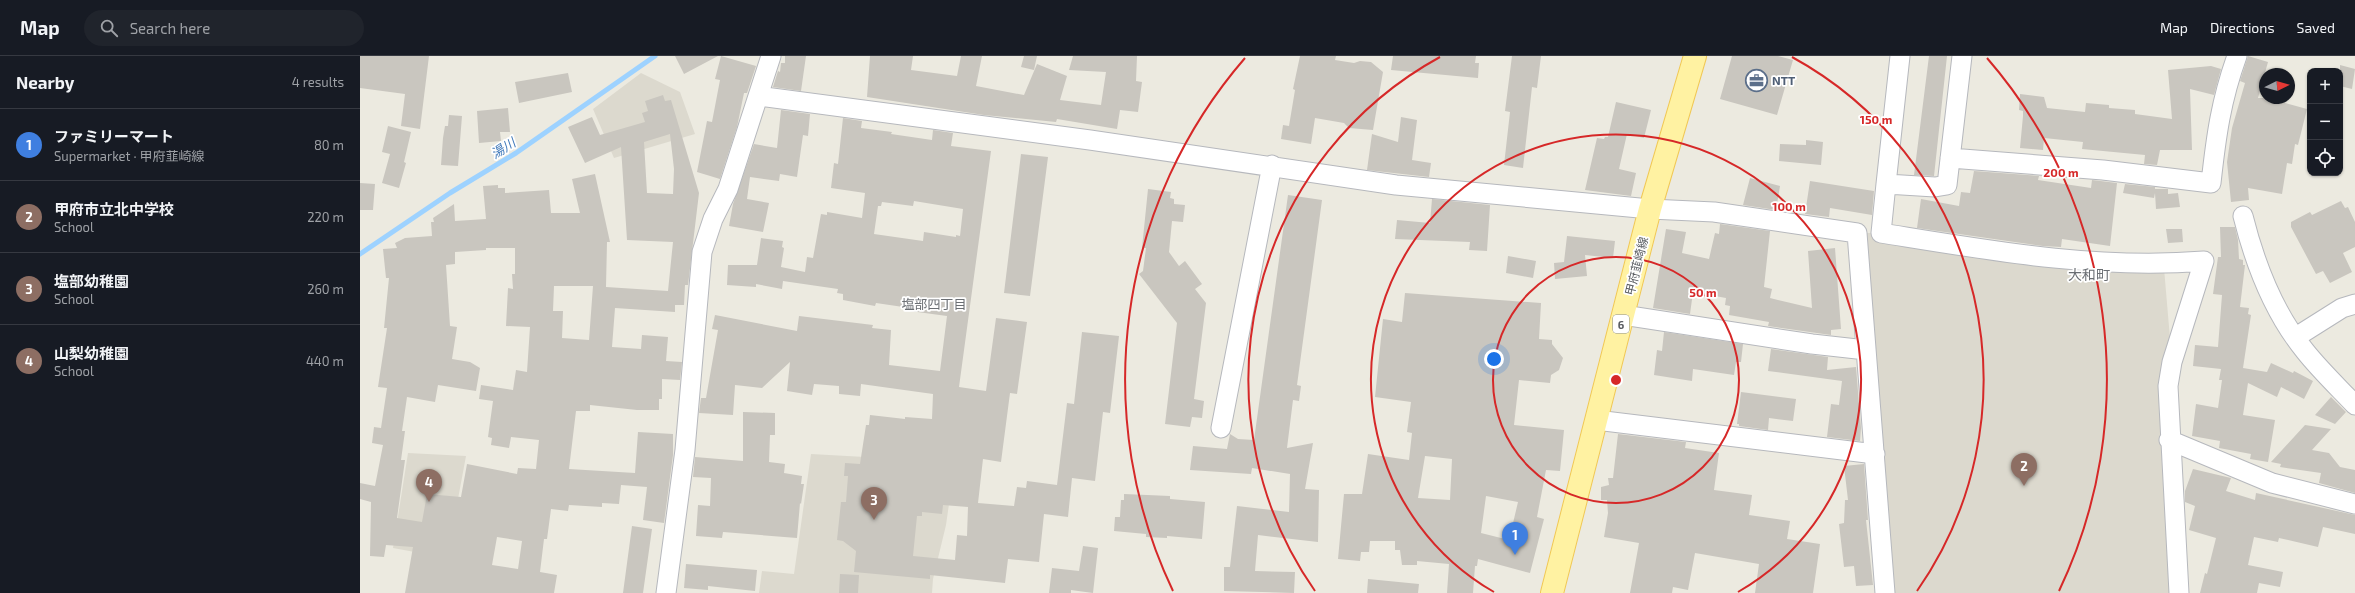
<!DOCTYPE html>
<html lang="en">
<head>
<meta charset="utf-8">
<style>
	body { margin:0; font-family:"Exo 2","Noto Sans JP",sans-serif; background:#20242c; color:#f1f3f6 }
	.controls { position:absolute; right:12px; top:12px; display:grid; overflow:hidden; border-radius:8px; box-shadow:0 1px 3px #0004 }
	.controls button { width:36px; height:36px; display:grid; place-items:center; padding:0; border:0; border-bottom:1px solid #363941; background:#171b24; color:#f1f3f6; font:20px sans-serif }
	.compass { position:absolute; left:1899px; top:12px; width:36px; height:36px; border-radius:50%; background:#171b24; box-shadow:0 1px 3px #0004; rotate:85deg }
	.you { position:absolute; left:1134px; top:303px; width:14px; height:14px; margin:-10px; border:3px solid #fff; border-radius:50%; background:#1a73e8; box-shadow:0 0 0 6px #1a73e833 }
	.badge { display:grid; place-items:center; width:26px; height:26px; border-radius:50%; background:#1a73e8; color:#fff; font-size:13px; font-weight:700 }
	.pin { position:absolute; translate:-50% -33px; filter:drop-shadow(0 1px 2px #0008) }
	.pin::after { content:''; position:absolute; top:21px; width:14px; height:12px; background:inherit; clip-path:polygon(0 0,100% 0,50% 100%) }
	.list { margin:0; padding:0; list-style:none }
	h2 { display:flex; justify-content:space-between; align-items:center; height:52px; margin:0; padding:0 16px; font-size:17px }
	h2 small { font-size:13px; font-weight:400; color:#9ea1a6 }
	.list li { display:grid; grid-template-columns:26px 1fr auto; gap:12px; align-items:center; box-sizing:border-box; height:72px; padding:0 16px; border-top:1px solid #363941 }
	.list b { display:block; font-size:15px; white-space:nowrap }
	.list p { margin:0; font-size:13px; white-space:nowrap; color:#9ea1a6 }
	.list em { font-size:13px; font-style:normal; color:#9ea1a6 }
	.icon { flex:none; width:22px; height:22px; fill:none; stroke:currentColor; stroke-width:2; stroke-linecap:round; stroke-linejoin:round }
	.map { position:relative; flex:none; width:1995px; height:537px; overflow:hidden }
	header { display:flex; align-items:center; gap:24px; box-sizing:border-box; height:56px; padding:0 20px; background:#171b24; border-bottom:1px solid #363941 }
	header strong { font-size:19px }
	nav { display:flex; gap:22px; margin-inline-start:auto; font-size:14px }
	.search { width:280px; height:36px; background:#20242c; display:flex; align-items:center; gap:10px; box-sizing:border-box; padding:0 14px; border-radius:22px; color:#9ea1a6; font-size:15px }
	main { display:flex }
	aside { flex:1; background:#171b24 }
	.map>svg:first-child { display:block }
	.education { fill:#dcd9ce }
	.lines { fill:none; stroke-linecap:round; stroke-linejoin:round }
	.stream { stroke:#9dd2ff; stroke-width:5 }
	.building { fill:#c9c6bf; fill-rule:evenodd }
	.minor-casing { stroke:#b6b8bd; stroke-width:21 }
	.major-casing { stroke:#f1c855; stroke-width:24 }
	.minor { stroke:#fff; stroke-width:19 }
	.major { stroke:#fff2a2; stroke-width:22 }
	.ring { fill:none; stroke:#d62828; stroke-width:2 }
	.labels { text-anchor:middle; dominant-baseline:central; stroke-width:3.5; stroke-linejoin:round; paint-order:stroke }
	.shield { fill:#fff; stroke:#8b8d90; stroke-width:1 }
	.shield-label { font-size:11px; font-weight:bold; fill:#595c61 }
	.service-label { font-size:12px; font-weight:bold; fill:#4e5e75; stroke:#fff; text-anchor:start }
	.street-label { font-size:12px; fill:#595c61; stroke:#fff }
	.water-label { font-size:13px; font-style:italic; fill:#3f78b9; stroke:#fff }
	.neighbourhood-label { font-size:13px; fill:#6a6e73; stroke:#fff }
	.quarter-label { font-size:14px; fill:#6a6e73; stroke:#fff }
	.centre { fill:#d62828; stroke:#fff; stroke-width:2 }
	.ring-label { font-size:12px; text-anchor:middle; font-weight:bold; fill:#d62828; stroke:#fff; stroke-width:3.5; stroke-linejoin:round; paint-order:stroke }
</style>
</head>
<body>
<header>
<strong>Map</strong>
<div class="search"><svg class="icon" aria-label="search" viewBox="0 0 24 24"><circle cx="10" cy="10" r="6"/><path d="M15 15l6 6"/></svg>Search here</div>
<nav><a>Map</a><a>Directions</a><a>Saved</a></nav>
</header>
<main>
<aside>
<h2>Nearby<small>4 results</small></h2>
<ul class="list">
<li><span class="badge" style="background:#3f7fe0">1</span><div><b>ファミリーマート</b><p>Supermarket · 甲府韮崎線</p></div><em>80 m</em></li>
<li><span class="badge" style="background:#8d6e63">2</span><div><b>甲府市立北中学校</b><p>School</p></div><em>220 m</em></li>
<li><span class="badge" style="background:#8d6e63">3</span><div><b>塩部幼稚園</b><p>School</p></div><em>260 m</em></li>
<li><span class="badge" style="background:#8d6e63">4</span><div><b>山梨幼稚園</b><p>School</p></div><em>440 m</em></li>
</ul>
</aside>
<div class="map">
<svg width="1995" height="537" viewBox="0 0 1995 537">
	<rect width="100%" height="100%" fill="#eceae0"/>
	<path class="education" d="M281,17l39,19 15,42 -81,24 -21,-49z
		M1497,177h24l283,35 8,94 7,231h-293z
		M48,397l58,3 -19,102 -54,-10z
		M451,398l144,8 -9,63 -13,54 -1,14h-173l3,-22 32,3z"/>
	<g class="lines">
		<path class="stream" d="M0,198l90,-61 66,-40 139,-97"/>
	</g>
	<path class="building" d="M0,0h69l-9,73 -19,-3 4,-32 -45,-6z
		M315,0h43l-34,18z
		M361,0l35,10 -9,27h-3l-7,34 -17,52 -23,-7 10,-51 5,1 8,-42 -5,-1z
		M425,0h21l-5,35 -28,-4 5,-16 2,1 1,-9h4z
		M510,0h43l-2,14 46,6 4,-20h21l-6,30 48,9 13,-31 30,12 -7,24 41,5 5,-33 -37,-2 4,-14h64l-1,25 6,1 -4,30 -18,-2 -3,19 -60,-10 -1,3 -72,-7 -117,-18z
		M664,0h13l-3,14 -13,-3z
		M940,0h36l-1,4 19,3 6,-2 11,1 12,10 -10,58 -24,-2 -5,-5 -29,-5 -4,26 -30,-5 2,-14 6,1 6,-36 -2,-1z
		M1033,0h83l-1,7h4l-1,15 -87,-8z
		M1152,0h29l-4,32 -5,-1 -9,81 -19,-3 6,-53 -5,-1z
		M1372,0h46l15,4 -16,55 -57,-16z
		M1569,0h18l-13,120 -20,-1z
		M1888,0l20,6 -10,36h29l-2,5 22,6 -9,36 -3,-1 -3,20 -5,-1 -5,31 -34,-6 1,12 -18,2 -4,-40 5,-34 13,-45 -5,-2z
		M1980,9l15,4 -3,20 -12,-3z
		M1851,10l10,3 -7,26 -24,-6 2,61h-32l-3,15 -13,-1 1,-9 -63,-6 1,-7 -39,-4 -1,12 -23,-2 3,-32v-5l-4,-1 1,-16 24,3 3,11 38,4 1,-9 23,2v3l26,2v4l37,5 -4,-49z
		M208,17l4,19 -53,11 -4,-21z
		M303,39l2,6 6,-1 28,93 -11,92h-3l-1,20h-9v7l-60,-4 -3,39 29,2 1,-14 26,2 -2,24 16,1 -2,18 -18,-1v20h-3v11h-22l-47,-5v6h-14l-7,58 66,4 3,-41 35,2v21l-9,68 -21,-3 4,-33 -26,-2 -2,19 -17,-1v4l-33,-2 -1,6 -17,-2 -4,30h-3l-4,33 17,3 -3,18h-149l8,-46 -27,-2 -2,12 -14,-1 1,-54 -11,-3v-16l15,3 8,-41 -11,-2 2,-16 7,1 6,-40 -9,-1 9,-59h-3l5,-50h-3l-3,-29 14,-1 -2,-5 10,-5 27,-2 -1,-14h3l-1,-4 21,-14 1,17 31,-2 -3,-33 15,-1v3h7v5l44,-3 2,23h29l-8,-34 23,-5 15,68h-3l-1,45 62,4 5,-49 -46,-2 -6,-93 -36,16 -17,-36 24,-10 8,18 45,-13 -3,-9 6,-2 -3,-10zM310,78l4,35 -1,25 -26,-1 -3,-51zM126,192h29v26h-3l1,15 -5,-1 -2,38 24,1 -3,45 -11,-2 -3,20 -32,-5 -2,14 14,2 -5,36 4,1 -1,7 18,3 2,-11 28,3 -3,29 -18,-1 -1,6 -50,-10 -6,33 -34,-3 -5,28 -25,-4 8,-58h-4l4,-29h-3l5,-34 28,5 3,-17 38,6 4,-23 -10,-6 -18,-3 5,-32 -7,-1 -4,-61 9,-1v-12l31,-2zM194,230h39l-4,54 -27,-2 1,-27h-10zM137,481l25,4 -4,28 -26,-4z
		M1256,46l35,8 -7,28 -17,-4 -8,35 17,4 -5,23 -46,-6 12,-52 7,1 1,-2h3z
		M148,52l2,24h-10l1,9 -22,2 -2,-32z
		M421,54l29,4 -2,22 -5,-1 -6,42 -17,-3 -1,7 -29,-4 -3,22 22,4 -6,29 -34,-6 4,-22 21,-60 23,4z
		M89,59l13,1 -4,50 -17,-1 2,-27 2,-12h3z
		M1041,61l16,3 -5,40 19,3 -2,14 -62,-7 5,-36 26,8z
		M483,62l19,3 -1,7 31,4 -1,2 41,6 1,-10 20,3 -2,13 40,5 -32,236 27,4 10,-73 31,4 -10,72 -7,-1 -9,69 -18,-3 -5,44 36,3 3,-19 9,1 1,-7 30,4 10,-82 7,1 8,-72 37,4 -9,77 -7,-1 -8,69 -23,-3 -4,39 -24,-3 -5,48 -31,-3 -3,24 -75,-8v4l-76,-7 2,-21 -13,-10 -6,-1 4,-38h5l2,-26h-4l1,-13 15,1 6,-39h3l1,-10 35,4v-2l27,2 1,-25 -72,-10 -1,12 -21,-2v-8l-25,-2 -2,11 -25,-4 3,-29 -28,26 -27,-3 -2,30 -34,-2 2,-15h5l12,-68 -6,-1 3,-14 82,16 2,-15 74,9 -1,3 19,2 -2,35 51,6 7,-55 -37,-5v-3l-34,-5 -1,3 -32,-6v-6l-6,-1 1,-4 -55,-8 -1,8 -26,-5v3l-29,-2 1,-20h29l4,-27 22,3 -1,6 2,1 -3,19 24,5 2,-15 6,1 8,-44 6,1v-3l35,6 3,-25 -34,-5 3,-25 4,1zM554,145l49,8 -3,27 -4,-1v2l-32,-5 -1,9 -49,-7 4,-28h3l1,-4 31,4zM583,449l25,2 -1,29 -10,-1 -2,25 -42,-4 4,-40h5v-4l20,2z
		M28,70l23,6 -7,30 2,1 -7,25 -17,-5 8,-29 -8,-2z
		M1446,84l17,2 -2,23 -42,-4 1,-17 26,1z
		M661,98l27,3 -18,139 -26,-3z
		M1614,115l65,5 -1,4 53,8 1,-8 25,3 -7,63 -48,-7 -1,8 -18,-1 -126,-18 4,-29 38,7 2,-14 9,1z
		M1390,122l30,8 -4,24 -33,-5z
		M1450,125l64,10 -2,24 -42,-7 -1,9 -24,-3z
		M0,127l15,1 -2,26h-13z
		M1765,128l30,3v2h13v5l10,-1 2,14 -24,2 -1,-16 -1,5 -31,-5z
		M788,133l23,3 -1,6 4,1v5l11,1 -2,17 -11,-1 -3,31 10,14 6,-5 17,23 -7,5 11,14 -12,96 10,2 -2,17 -10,-1 -2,10 -25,-3 12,-101 -38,-49 4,-3 3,-23h-4z
		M928,139l34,5 -25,185 4,1 -2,15 -6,-1 -6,48 26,-5 -8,46 14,1 -1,52 -60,-7 -3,36 40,1 -1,21 -70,-2v-24h6l7,-61 52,6 1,-38 -38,-6 -1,6 -61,-4 3,-24 34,3 3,-15 8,5 16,1z
		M1072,143l58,6 -3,46 -18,-1 1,-8 -75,-3 2,-19 33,3z
		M1981,145l4,7 3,-1 7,15v25l-12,6 9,19 -22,11 -7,-12 -7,3 -25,-47v-5l19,-10 2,3z
		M1360,168l50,7 -6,56 8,2 -2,9 42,10 -4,-57 27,-3 6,81 -10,1v5l-63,-9 1,-4 -40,-7 1,-9 -5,-1 1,-7 -33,-6 -3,22 -37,-6 13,-79 20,3 -4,21 27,6 6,-26 4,1z
		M1860,171h15l3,13 1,19 4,1v5h2l-5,42 9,1 -1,6 3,1 -8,53 24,4 4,-9 22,10 1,-2 19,10 -9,18 -23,-12 -4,10 -29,-14 -5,32 32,5 -7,42 -18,-3 1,-5 -32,-6 1,-7 -28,-5 4,-32 22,4 4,-28h-3l2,-11 -28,-3 2,-21 23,2 4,-52 -9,-1 5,-37h3z
		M1806,173h16l1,13 -15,1z
		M1207,180l48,5 -2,17 -28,-3 2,21 -32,3 -1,-16 10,-1z
		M1148,200l28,5 -3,17 -27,-5z
		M1045,237l136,10 -2,36 13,1v4l11,14 -4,12 -8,5 -1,8 -31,-3 -5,45 50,5 -4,41 -14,-1 -9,47 7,2 -14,54 -52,-14 -1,7h-2l-2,27h-26l2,-29 -32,-3v4h-15l-2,-15h-5v-9h-25l-1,11h-8l-1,9 -22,-2 6,-65h18l6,-40 41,6 3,-27 -5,-1 4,-30 -36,-5 8,-78 19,3zM1065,400l27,3 -2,41 -32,-2zM1126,440l32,6 -9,38 -28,-7z
		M1304,276l79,12 -2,18h-5l-2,13 -41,-6 -1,12 -38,-6 3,-25 5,1z
		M1411,293l57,8 -1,13 29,-3 5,61 -1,13 -33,-4 4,-33 8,1 3,-24 -74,-10z
		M1381,336l55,7 -3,22 -24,-3 -1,12 -29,-4v-2h-2z
		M1971,341l15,15 -11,12 -20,-9z
		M383,356l32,1v22h-5l-1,27 16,2 -1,9 18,3 -1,8h3l-3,20 -1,-1 -3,35 -74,-6 -1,6 -26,-2 2,-31 12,1 1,-28 -18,-1 2,-20 48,4z
		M1945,369l26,4 -19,21 17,3 11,14 15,3v23l-36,-10 2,-10 -41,-6 1,-3 -10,-2z
		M1258,378l68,8 -1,6 34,5 -5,37 38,5 -3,20 41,6 -3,18 33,5 -7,49h-58l4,-29 -64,-11 -7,37 -15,-3 -1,6h-42l9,-50 -35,-6 4,-24 -1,-13h-6v-13l8,-2 -1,-7h5z
		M1504,408l4,56h-2l7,65 -17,1 -2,-20 -10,1 -5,-43 5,-1 1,-23h3l-4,-34z
		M1833,413l38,9 -5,13 29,9 1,-7 99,22v19l-32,-7 -5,20 -39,-9 -1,4 -24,-5 -6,28 35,7 -3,15 -21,-4 -2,10h-57l5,-20 2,1 9,-36 -27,-8 6,-24 -10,-4v-11z
		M764,438l46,2v3l35,3 -3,37 -35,-3v2l-21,-1v-3l-32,-3 1,-14h5l1,-17h3z
		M272,470l20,3 -9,64h-20z
		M723,490l15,2 -5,45 -22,-3v3h-22l3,-25 27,3z
		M326,508l71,6 -2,21 -47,-5v4l-24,-2z
		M480,518l19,1 -1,18h-19z
		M1008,523l51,5 -1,9h-51z"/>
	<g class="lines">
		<defs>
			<path id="minor" d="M1602,0l-15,129 -12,2 -49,-3 -5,49c106,17 215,37 323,28l-32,101 -4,24 11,207
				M398,40l332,44 306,45 254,24 64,3 143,21 28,360
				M1590,102l153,12 108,13c5,-46 10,-83 26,-127
				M1526,128l14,-128
				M1883,160c12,48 30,96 62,135 15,19 33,36 50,54
				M1263,259l189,29 54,6
				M1936,281l46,-29 13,-4
				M1236,364l279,34
				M861,372l51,-263
				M1809,384l103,43 83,21
				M306,537l19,-143 17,-198 11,-33 15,-30 43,-133"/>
			<path id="major" d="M1192,537l98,-384 45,-153"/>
		</defs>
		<use href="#minor" class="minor-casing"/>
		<use href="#major" class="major-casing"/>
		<use href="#minor" class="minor"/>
		<use href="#major" class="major"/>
	</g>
	<g class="ring">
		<circle cx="1256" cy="324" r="123"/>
		<path d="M1134 536A245 245 0 1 1 1378 536"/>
		<path d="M955 535A368 368 0 0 1 1080 1M1432 1A368 368 0 0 1 1557 535"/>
		<path d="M813 535A491 491 0 0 1 885 2M1627 2A491 491 0 0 1 1699 535"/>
	</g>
	<defs>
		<symbol id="office-ring" viewBox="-11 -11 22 22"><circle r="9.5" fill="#fff" stroke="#5c6f8a" stroke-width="1.5"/><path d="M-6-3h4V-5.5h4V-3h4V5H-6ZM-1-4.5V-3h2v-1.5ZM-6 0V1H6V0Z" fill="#5c6f8a"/></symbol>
	</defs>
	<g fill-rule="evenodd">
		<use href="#office-ring" x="1384" y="12" width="25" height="25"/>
	</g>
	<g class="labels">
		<rect class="shield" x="1253" y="259" width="16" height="18" rx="3"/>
		<g class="shield-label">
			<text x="1261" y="268">6</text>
		</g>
		<g class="service-label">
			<text x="1412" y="24">NTT</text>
		</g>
		<g class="street-label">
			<text transform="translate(1276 210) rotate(-76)">甲府韮崎線</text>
		</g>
		<g class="water-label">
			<text transform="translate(143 92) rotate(-33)">湯川</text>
		</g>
		<g class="neighbourhood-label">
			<text x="574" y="248">塩部四丁目</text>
		</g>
		<g class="quarter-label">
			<text x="1729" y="218">大和町</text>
		</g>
	</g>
	<circle cx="1256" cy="324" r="6" class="centre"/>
	<g class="ring-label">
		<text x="1516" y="68">150 m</text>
		<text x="1701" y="121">200 m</text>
		<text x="1429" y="155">100 m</text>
		<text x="1343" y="241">50 m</text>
	</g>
</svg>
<div class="controls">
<button>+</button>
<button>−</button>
<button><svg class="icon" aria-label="locate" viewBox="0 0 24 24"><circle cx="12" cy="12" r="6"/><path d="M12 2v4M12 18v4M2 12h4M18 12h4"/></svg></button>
</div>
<svg class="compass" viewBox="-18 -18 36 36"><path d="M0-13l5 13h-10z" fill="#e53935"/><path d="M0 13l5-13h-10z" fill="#9ea1a6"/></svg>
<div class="you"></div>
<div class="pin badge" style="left:1155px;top:499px;background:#3f7fe0">1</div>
<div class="pin badge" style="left:1664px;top:430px;background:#8d6e63">2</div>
<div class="pin badge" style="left:514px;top:464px;background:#8d6e63">3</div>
<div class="pin badge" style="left:69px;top:446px;background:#8d6e63">4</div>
</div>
</main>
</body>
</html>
